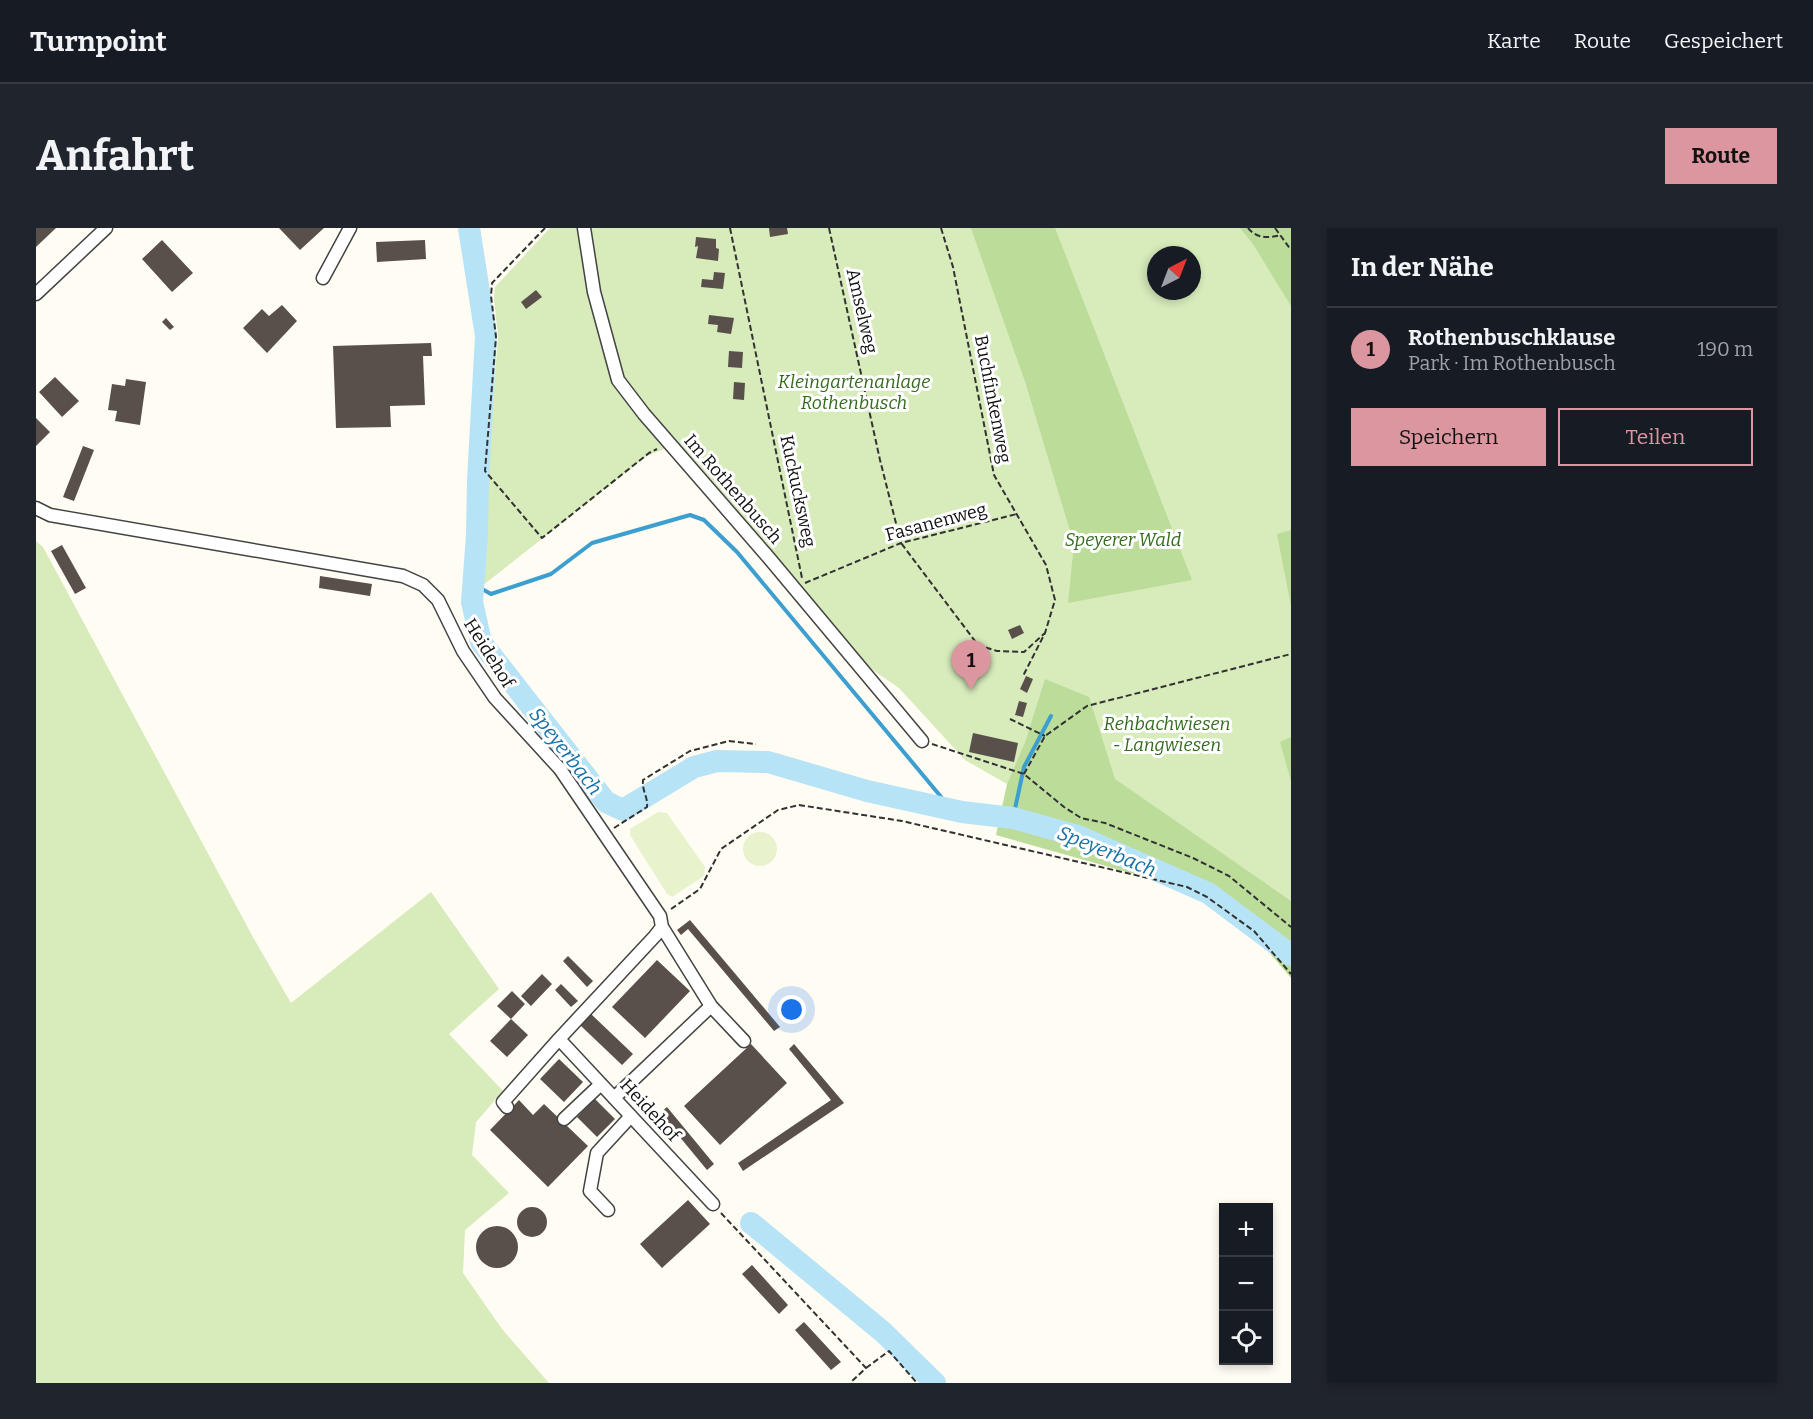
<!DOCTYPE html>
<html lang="de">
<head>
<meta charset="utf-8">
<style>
	body { margin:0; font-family:Bitter,serif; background:#20242c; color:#f1f3f6 }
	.controls { position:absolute; right:18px; bottom:18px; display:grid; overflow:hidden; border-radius:0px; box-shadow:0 3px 9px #0003 }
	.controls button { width:54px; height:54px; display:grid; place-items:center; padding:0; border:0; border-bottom:2px solid #363941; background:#171b24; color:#f1f3f6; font:30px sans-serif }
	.compass { position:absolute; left:1111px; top:18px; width:54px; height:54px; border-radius:50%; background:#171b24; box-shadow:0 3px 9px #0003; rotate:42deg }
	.you { position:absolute; left:756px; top:782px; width:21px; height:21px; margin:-15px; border:4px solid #fff; border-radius:50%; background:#1a73e8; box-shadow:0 0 0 9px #1a73e833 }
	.badge { display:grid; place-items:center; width:39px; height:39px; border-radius:50%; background:#dc96a0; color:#111; font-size:20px; font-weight:700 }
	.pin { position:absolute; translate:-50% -50px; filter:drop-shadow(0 2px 3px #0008) }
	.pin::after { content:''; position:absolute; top:32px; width:21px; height:18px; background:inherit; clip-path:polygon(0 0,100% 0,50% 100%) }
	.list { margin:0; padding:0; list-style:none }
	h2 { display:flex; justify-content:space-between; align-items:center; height:78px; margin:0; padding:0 24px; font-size:26px }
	h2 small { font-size:20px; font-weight:400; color:#9ea1a6 }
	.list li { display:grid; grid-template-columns:39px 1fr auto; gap:18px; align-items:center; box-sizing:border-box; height:84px; padding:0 24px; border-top:2px solid #363941 }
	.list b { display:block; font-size:22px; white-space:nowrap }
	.list p { margin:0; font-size:20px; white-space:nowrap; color:#9ea1a6 }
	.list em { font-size:20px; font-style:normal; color:#9ea1a6 }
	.actions { display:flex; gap:12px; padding:18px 24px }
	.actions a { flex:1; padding:14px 0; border:2px solid #dc96a0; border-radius:0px; text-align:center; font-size:21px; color:#dc96a0 }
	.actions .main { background:#dc96a0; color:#111 }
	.icon { flex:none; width:33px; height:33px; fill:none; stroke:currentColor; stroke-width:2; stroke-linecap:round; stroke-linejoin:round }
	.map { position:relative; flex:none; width:1255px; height:1155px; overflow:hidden; border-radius:0px }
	header { display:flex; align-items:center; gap:36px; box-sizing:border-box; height:84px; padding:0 30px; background:#171b24; border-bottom:2px solid #363941 }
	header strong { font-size:28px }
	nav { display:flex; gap:33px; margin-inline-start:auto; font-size:21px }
	.intro { display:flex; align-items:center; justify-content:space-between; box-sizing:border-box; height:144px; padding:0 36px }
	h1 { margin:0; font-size:42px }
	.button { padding:15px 27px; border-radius:0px; background:#dc96a0; color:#111; font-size:21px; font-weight:700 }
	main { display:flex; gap:36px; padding:0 36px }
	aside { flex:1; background:#171b24; border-radius:0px; box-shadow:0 3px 9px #0003 }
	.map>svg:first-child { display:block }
	.green { fill:#d7ebbb; fill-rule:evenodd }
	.forest { fill:#bcdc9a }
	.pitch { fill:#e8f2cd }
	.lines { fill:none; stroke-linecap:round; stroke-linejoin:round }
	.stream { stroke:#3c9fd0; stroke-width:4 }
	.river { stroke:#b7e3f7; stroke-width:22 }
	.building { fill:#59504c }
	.minor-casing { stroke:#434343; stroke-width:15 }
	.path { stroke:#323232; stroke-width:2; stroke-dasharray:6 3; stroke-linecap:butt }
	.minor { stroke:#fff; stroke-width:12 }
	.labels { text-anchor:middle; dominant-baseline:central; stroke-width:6; stroke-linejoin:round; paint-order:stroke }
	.street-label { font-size:18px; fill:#101010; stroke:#fff }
	.park-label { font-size:18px; font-style:italic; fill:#336a1e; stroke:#fff }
	.water-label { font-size:20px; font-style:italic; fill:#1670a5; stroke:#fff }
</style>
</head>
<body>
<header>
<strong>Turnpoint</strong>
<nav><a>Karte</a><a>Route</a><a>Gespeichert</a></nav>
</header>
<div class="intro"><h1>Anfahrt</h1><a class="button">Route</a></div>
<main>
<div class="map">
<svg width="1255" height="1155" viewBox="0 0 1255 1155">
	<rect width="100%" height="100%" fill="#fffcf3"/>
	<path class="green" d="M514,0h741v717l-78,-59 -193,-109 17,-71 -12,36 -18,42 -42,-24 -66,-72 -32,-22 -178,-212 -13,-10 -29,12 -165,130 6,-115 10,-134 -4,-39 1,-11zM1120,27h36v36h-36zM970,97l58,153 -2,25 -37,-121z
		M0,313l7,6 211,392 37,64 140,-111 68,97 -50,45 54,57 -27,31 -4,33 37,38 -44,37 -2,43 39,56 47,54h-513z"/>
	<path class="forest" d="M935,0h84l137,352 -124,23 6,-59 -49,-162z
		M1204,0h51v78l-38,-62z
		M1255,302v76l-14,-72z
		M1009,451l44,18 26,82 176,122v77l-68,-79 -227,-64 11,-51 18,-42z
		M1255,509v44l-11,-39z"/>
	<path class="pitch" d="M622,584l9,1 38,54 -1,9 -32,21 -5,-3 -37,-59v-6z
		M707 621a17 17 0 1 1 34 0a17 17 0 1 1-34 0Z"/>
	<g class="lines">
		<path class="stream" d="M437,356l18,10 60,-20 41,-31 98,-28 14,5 33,32 215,258
			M977,590l11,-51 27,-51"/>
		<path class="river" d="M433,0l17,108 -8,144 -1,55 -5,67 9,40 125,160 17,8 71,-43 23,-6 51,1 99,29 95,21 51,6 65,18 130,57 83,62
			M715,995l132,109 52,51"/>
	</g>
	<path class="building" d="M0,0h20l-20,19z
		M243,0h45l-24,22z
		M733,0h18l1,6 -18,3z
		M660,9l20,2v9l3,1 -1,12 -22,-3 2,-12 -3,1z
		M126,12l31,33 -21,19 -30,-33z
		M389,12l1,19 -49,3 -1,-20z
		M678,44l11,1 -2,16 -22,-2 1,-8 11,1z
		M500,62l6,7 -16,12 -5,-7z
		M246,77l15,16 -30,32 -24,-25 19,-19 7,7z
		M673,87l25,3 -3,16 -14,-2 1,-7 -10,-1z
		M130,90l8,9 -4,3 -8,-8z
		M395,115l1,13h-9l2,49 -35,1 1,21 -55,1 -3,-82z
		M693,123l14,1 -1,16 -14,-1z
		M19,149l24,24 -17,16 -23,-25z
		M90,151l20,3 -6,43 -25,-4 2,-10 -9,-1 4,-26 13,2z
		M698,154l11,1 -1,17 -11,-1z
		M0,190l14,14 -14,14z
		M47,218l11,4 -20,51 -11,-4z
		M26,317l24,43 -11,6 -24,-43z
		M284,348l52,8 -2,12 -51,-8z
		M984,397l4,8 -12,6 -4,-9z
		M990,448l7,3 -6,14 -7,-4z
		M983,473l8,2 -4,14 -8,-2z
		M937,505l45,10 -4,19 -45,-10z
		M654,692l90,107 -6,4 -86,-102 -7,6 -4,-5z
		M532,728l25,25 -6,6 -24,-26z
		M621,732l33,31 -45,47 -33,-31z
		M506,746l10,10 -21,22 -10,-10z
		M525,756l17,17 -7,6 -16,-17z
		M476,763l13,13 -14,15 -14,-13z
		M555,786l42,40 -11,11 -42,-40z
		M475,791l17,16 -21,22 -17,-16z
		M715,816l36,39 -67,62 -36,-39z
		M758,816l50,59 -101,68 -5,-8 93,-63 -42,-51z
		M523,831l24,23 -19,20 -24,-23z
		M559,871l20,20 -18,18 -20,-20z
		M483,872l14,15 11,-11 44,42 -40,41 -58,-57z
		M631,879l47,57 -7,6 -47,-57z
		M652,972l22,24 -48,44 -22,-24z
		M481 994a15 15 0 1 1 30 0a15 15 0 1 1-30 0Z
		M440 1019a21 21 0 1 1 42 0a21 21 0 1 1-42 0Z
		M716,1037l36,40 -9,9 -37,-40z
		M768,1094l37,40 -10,8 -36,-40z"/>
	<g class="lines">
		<defs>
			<path id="minor" d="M548,0l10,64 24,88 26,34 125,144 153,183
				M287,50l27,-50
				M0,66l70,-66
				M0,280l14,7 353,61 20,9 15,15 25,51 32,47 65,71 100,147 2,11 -7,9 -96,103 154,165
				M626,699l49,79 33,35
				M578,870l97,-92
				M471,879l-4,-5 56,-63
				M528,891l37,-35
				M572,982l-18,-19 7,-38 34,-37"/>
		</defs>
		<use href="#minor" class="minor-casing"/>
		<path class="path" d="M509,0l-53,55 -1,13 5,41 -11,134 57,67 107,-85 8,-4
			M694,0l72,350
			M793,0l51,232 21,83 77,102 19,6 27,1 21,-19
			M905,0l12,39 41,208 52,90 9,35 -10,33 -22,43
			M1212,0c9,11 20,10 33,7
			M1239,0l16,22
			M769,355l96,-40 116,-29
			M974,491l35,17
			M896,516l92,30 40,33 17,11 24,5 88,35 36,18 62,51
			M988,546l21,-38 42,-30 204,-52
			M578,600l33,-21c1,-11 -5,-15 -4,-27l47,-29 39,-10 27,3
			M635,681l29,-20 21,-40 57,-39 21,-5 103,16 285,66 20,10 47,34 37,43
			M685,985l145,155 -16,15
			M830,1140l23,-17 28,32"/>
		<use href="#minor" class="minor"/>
	</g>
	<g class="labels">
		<g class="street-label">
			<text transform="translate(826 83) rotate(77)">Amselweg</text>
			<text transform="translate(957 171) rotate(79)">Buchfinkenweg</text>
			<text transform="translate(697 261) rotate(49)">Im Rothenbusch</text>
			<text transform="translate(762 263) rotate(78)">Kuckucksweg</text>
			<text transform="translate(900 294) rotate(-15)">Fasanenweg</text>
			<text transform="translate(453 425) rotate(58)">Heidehof</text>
			<text transform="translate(614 882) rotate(47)">Heidehof</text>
		</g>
		<g class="park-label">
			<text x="818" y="154">Kleingartenanlage<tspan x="818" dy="21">Rothenbusch</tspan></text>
			<text x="1087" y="312">Speyerer Wald</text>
			<text x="1131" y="496">Rehbachwiesen<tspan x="1131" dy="21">- Langwiesen</tspan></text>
		</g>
		<g class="water-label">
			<text transform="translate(530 523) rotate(52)">Speyerbach</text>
			<text transform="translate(1071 623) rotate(22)">Speyerbach</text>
		</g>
	</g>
</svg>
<div class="controls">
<button>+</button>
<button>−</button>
<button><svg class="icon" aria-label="locate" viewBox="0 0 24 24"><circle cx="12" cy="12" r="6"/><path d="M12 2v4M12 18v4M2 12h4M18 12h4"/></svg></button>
</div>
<svg class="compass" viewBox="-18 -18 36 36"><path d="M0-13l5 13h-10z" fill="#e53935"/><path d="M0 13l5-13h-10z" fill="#9ea1a6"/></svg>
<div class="you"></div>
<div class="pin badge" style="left:935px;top:462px">1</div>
</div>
<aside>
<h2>In der Nähe<small></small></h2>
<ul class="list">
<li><span class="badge">1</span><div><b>Rothenbuschklause</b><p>Park · Im Rothenbusch</p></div><em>190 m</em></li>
</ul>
<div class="actions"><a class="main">Speichern</a><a>Teilen</a></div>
</aside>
</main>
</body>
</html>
